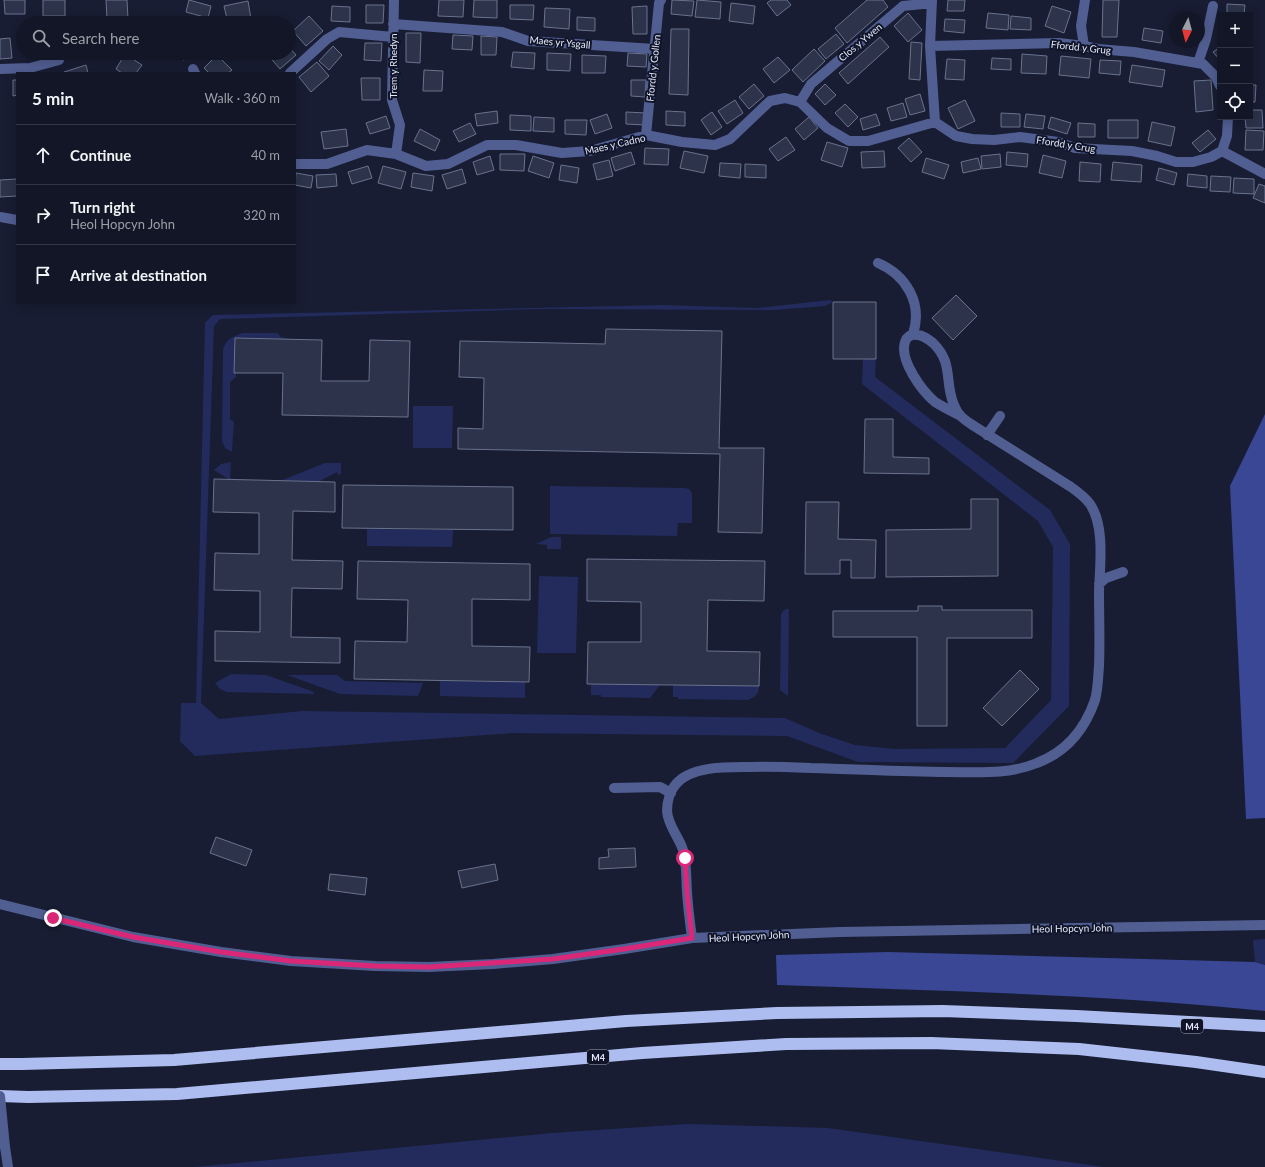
<!DOCTYPE html>
<html lang="en">
<head>
<meta charset="utf-8">
<style>
	body { margin:0; font-family:Lato,sans-serif; background:#1b1f2e; color:#f1f3f6 }
	.controls { position:absolute; right:12px; top:12px; display:grid; overflow:hidden; border-radius:0px; box-shadow:0 2px 10px #0003 }
	.controls button { width:36px; height:36px; display:grid; place-items:center; padding:0; border:0; border-bottom:1px solid #313543; background:#121626; color:#f1f3f6; font:20px sans-serif }
	.compass { position:absolute; left:1169px; top:12px; width:36px; height:36px; border-radius:50%; background:#121626; box-shadow:0 2px 10px #0003; rotate:186deg }
	.stop { position:absolute; width:12px; height:12px; margin:-9px; border:3px solid #db2777; border-radius:50%; background:#fff }
	.stop.end { background:#db2777; border-color:#fff; box-shadow:0 1px 4px #0008 }
	.list { margin:0; padding:0; list-style:none }
	h2 { display:flex; justify-content:space-between; align-items:center; height:52px; margin:0; padding:0 16px; font-size:17px }
	h2 small { font-size:13px; font-weight:400; color:#9c9fa7 }
	.list li { display:grid; grid-template-columns:26px 1fr auto; gap:12px; align-items:center; box-sizing:border-box; height:60px; padding:0 16px; border-top:1px solid #313543 }
	.list b { display:block; font-size:15px; white-space:nowrap }
	.list p { margin:0; font-size:13px; white-space:nowrap; color:#9c9fa7 }
	.list em { font-size:13px; font-style:normal; color:#9c9fa7 }
	.icon { flex:none; width:22px; height:22px; fill:none; stroke:currentColor; stroke-width:2; stroke-linecap:round; stroke-linejoin:round }
	.map { position:relative; flex:none; width:1265px; height:1167px; overflow:hidden }
	.search { position:absolute; background:#121626; box-shadow:0 2px 10px #0003; left:16px; top:16px; width:280px; height:44px; display:flex; align-items:center; gap:10px; box-sizing:border-box; padding:0 14px; border-radius:22px; color:#9c9fa7; font-size:15px }
	.panel { position:absolute; background:#121626; box-shadow:0 2px 10px #0003; left:16px; top:72px; width:280px; height:232px; border-radius:0px }
	.map>svg:first-child { display:block }
	.green { fill:#222b5c }
	.forest { fill:#394794 }
	.building { fill:#2c334a; stroke:#6a728d }
	.lines { fill:none; stroke-linecap:round; stroke-linejoin:round }
	.minor { stroke:#515e91; stroke-width:10 }
	.highway { stroke:#aebdf0; stroke-width:12 }
	.minor-bridge { stroke:#515e91; stroke-width:10 }
	.route { stroke:#db2777; stroke-width:5 }
	.labels { text-anchor:middle; dominant-baseline:central; stroke-width:4; stroke-linejoin:round; paint-order:stroke }
	.shield { fill:#0f1429; stroke:#a3a8b9; stroke-width:1 }
	.shield-label { font-size:9px; font-weight:bold; fill:#e3e7f7 }
	.street-label { font-size:10px; fill:#e3e7f7; stroke:#0f1429 }
</style>
</head>
<body>
<div class="map">
<svg width="1265" height="1167" viewBox="0 0 1265 1167">
	<rect width="100%" height="100%" fill="#181d33"/>
	<path class="green" d="M830,300l3,2 -8,4 -50,4 -233,-1 -322,10 -6,7 -13,377 18,16 83,-8 483,7 34,15 36,12 40,4 110,-1 46,-48 2,-153 -15,-26 -176,-137 1,-25h13l-1,18 175,133 20,34 -1,162 -56,57 -155,-1 -71,-26 -274,-3 -318,23 -15,-15 1,-38h15l9,-380 8,-8 450,-10 94,3z
		M242,333h35l4,4 21,5h-66v35l-6,5v37l4,3 -2,30 -7,-4 -3,-7 1,-90c3,-13 8,-13 19,-18z
		M413,406h40l-1,42h-39z
		M231,462l-1,18 -16,-10 7,-6z
		M325,463h16v11l-3,1 -1,-3 -17,9h-40z
		M550,486l135,2 4,1 3,4v30h-14l-1,13 -127,-2z
		M367,529l86,1 -1,17 -85,-1z
		M551,537h10v12h-14v-4l-11,-1z
		M539,576l39,1 -2,76h-39z
		M786,609h3l-1,87 -8,-6 1,-75 1,-3z
		M231,674l35,1 48,17v2l-87,-2 -7,-3 -5,-6z
		M287,675h50l8,6 78,2 -5,13 -78,-2z
		M440,681l85,1v16l-85,-2z
		M591,684l69,1 -10,13 -49,-1v-2h-10z
		M673,685l86,1c0,8 -4,11 -11,14l-70,-1v-2h-5z
		M1265,939v26l-10,-3 -2,-22z
		M688,1124l140,4 276,39h-909l357,-34z"/>
	<path class="forest" d="M1265,414v404l-19,1 -16,-333z
		M888,952l367,10 10,3v46c-162,-17 -326,-20 -488,-26l-1,-30z"/>
	<path class="building" d="M4,0h21v14h-20z
		M43,0h22v16h-22z
		M106,0h21l1,19h-21z
		M189,0l22,6 -3,12 -22,-6z
		M439,0h25l-1,17 -25,-1z
		M474,0h23v18l-24,-1z
		M672,0l22,1 -2,15 -21,-2z
		M697,0l24,2 -1,17 -25,-2z
		M771,0h16l4,5 -14,11 -10,-13z
		M867,0h16l5,7 -41,36 -12,-15z
		M948,0h17l-1,11h-17z
		M1103,0h16l-2,37h-15z
		M248,1l3,18 -23,4 -4,-17z
		M731,3l24,3 -2,18 -24,-3z
		M1227,4l18,1 -1,10h-17z
		M366,5h18l-1,18h-17z
		M510,5h24l-1,15 -23,-1z
		M332,6l18,1v15l-19,-1z
		M647,6v28h-14l-1,-27z
		M1052,6l19,6 -7,21 -19,-7z
		M545,8l25,1 -1,20 -25,-2z
		M908,13l14,17 -14,12 -14,-16z
		M988,13l21,2 -1,15 -22,-2z
		M309,16l14,15 -17,15 -13,-15z
		M1011,16l20,2v12l-21,-1z
		M577,17l18,1v13l-18,-1z
		M945,19l20,1 -1,13 -20,-2z
		M1144,28l19,3 -2,12 -19,-3z
		M671,29h18l-1,66 -19,-1z
		M406,33h15l-1,30 -14,-1z
		M836,34l8,10 -18,15 -8,-10z
		M453,35l20,1 -1,14 -20,-1z
		M481,36l16,1 -1,18h-15z
		M880,37l9,10 -41,37 -9,-11z
		M10,38l2,20 -12,1v-20z
		M911,42l11,1 -2,37 -11,-1z
		M365,43h17l-1,18 -17,-1z
		M333,46l9,9 -13,15 -10,-9z
		M289,47l7,8 -16,14 -13,-15 2,-1h20z
		M1220,47v13l-7,-8z
		M814,49l11,12 -22,21 -11,-12z
		M513,52l22,1 -1,16 -23,-2z
		M181,53h17l1,3 -16,4z
		M547,53l24,1 -1,17 -23,-1z
		M628,53l19,1 -1,13 -19,-1z
		M125,54l17,11 -6,8h-14l-6,-4z
		M1022,54l25,2 -1,18 -25,-1z
		M217,55l15,15 -4,3h-19l-5,-5z
		M582,55l24,1 -1,17h-23z
		M1061,56l30,3 -2,19 -30,-3z
		M778,57l12,13 -16,13 -11,-14z
		M992,58l19,1v11l-20,-1z
		M947,59l18,1 -1,20 -19,-1z
		M1100,60l21,1 -1,14 -21,-2z
		M317,62l12,14 -18,16 -12,-15z
		M86,65l2,8h-24v-1z
		M1132,65l33,5 -3,17 -33,-5z
		M424,70l19,1 -1,20h-19z
		M361,78h19v22h-18z
		M13,80h4v15l-4,1z
		M631,80h15l-1,17 -14,-1z
		M1211,80l2,30 -17,2 -2,-31z
		M754,84l10,12 -15,13 -10,-12z
		M825,84l11,11 -11,10 -10,-11z
		M1250,85h6l-1,17h-5z
		M920,94l5,17 -15,4 -5,-16z
		M735,100l8,13 -16,11 -9,-13z
		M965,100l10,21 -17,8 -10,-21z
		M903,103l4,14 -16,4 -4,-13z
		M845,104l13,13 -10,10 -13,-14z
		M1250,110h12l1,18h-17l-1,-11h5z
		M497,111l1,12 -21,3 -2,-12z
		M666,111l19,1v14l-19,-1z
		M626,112l20,1 -1,12 -19,-1z
		M712,112l10,15 -11,8 -10,-15z
		M1001,113l19,1v13h-19z
		M607,114l5,14 -17,6 -5,-14z
		M876,114l4,11 -17,5 -3,-11z
		M1026,114l19,2 -2,13 -19,-2z
		M510,115l21,1v15l-21,-1z
		M386,116l4,12 -20,6 -4,-11z
		M534,117l20,1v14l-21,-1z
		M809,117l9,11 -14,12 -9,-11z
		M1051,117l20,6 -4,11 -19,-6z
		M565,120h22l-1,15 -21,-1z
		M1108,120h30v18h-30z
		M1152,122l23,5 -4,19 -23,-5z
		M470,123l6,11 -17,8 -6,-11z
		M1078,123l17,1v13h-17z
		M346,129l2,17 -24,3 -3,-17z
		M420,129l20,11 -5,11 -21,-10z
		M1208,130l8,9 -16,13 -8,-9z
		M1246,130l18,1 -1,19h-18z
		M786,137l9,13 -17,11 -9,-12z
		M909,138l13,14 -11,10 -13,-14z
		M827,142l21,6 -6,19 -21,-7z
		M645,148l24,1 -1,16 -24,-1z
		M684,151l24,5 -4,17 -24,-5z
		M884,151l1,16 -23,1 -1,-16z
		M631,152l4,12 -20,7 -4,-13z
		M1007,152l21,2 -1,13 -21,-2z
		M500,154h25l-1,17 -24,-1z
		M1000,154l1,13 -19,2 -1,-13z
		M1043,155l23,6 -4,17 -23,-5z
		M490,156l4,14 -17,5 -4,-13z
		M533,156l21,7 -5,15 -21,-7z
		M926,158l23,7 -5,14 -22,-7z
		M978,158l3,11 -18,4 -2,-11z
		M609,160l4,16 -16,4 -4,-16z
		M1080,162l21,2 -1,18 -21,-1z
		M1113,162l29,3 -1,17 -30,-2z
		M720,163l21,1 -1,14 -21,-2z
		M745,164l21,1v13l-21,-1z
		M561,165l18,3 -2,15 -18,-3z
		M368,166l4,12 -20,6 -4,-12z
		M383,166l23,6 -5,17 -23,-6z
		M1159,168l18,5 -3,12 -18,-5z
		M462,169l4,14 -19,6 -5,-14z
		M296,173l17,3 -2,12 -16,-3z
		M413,173l21,3 -2,15 -21,-4z
		M336,174l1,12 -20,2 -1,-13z
		M1188,174l19,2v12l-20,-2z
		M1211,176l20,1 -1,15 -20,-1z
		M1234,178l20,1v15l-21,-1z
		M17,179v17l-17,1v-17z
		M1259,184l6,2v17l-12,-5z
		M956,295l21,21 -24,24 -21,-22z
		M833,302h43v57h-43z
		M606,329l116,2 -3,117h45l-2,85 -44,-1 2,-78 -262,-5v-21l25,1 1,-51 -25,-1 1,-36 145,3z
		M235,338l87,2 -1,41h48l1,-41 40,1 -2,76 -126,-2 1,-42h-49z
		M865,419h28v38l36,1v16l-65,-1z
		M214,479l121,3v30l-42,-1 -1,49 51,1 -1,28 -50,-1 -1,49 49,1v25l-125,-2v-30l45,1v-41l-46,-1 1,-37 44,1v-41l-46,-1z
		M343,485l170,2v43l-171,-2z
		M971,499h27v77l-112,1v-47l85,-1z
		M806,502h33l-1,37 38,1 -1,38h-24v-18h-11v14h-35z
		M587,559l178,2 -1,40 -56,-1 -1,51 53,1 -1,34 -172,-2 1,-42h53v-40l-54,-1z
		M358,561l172,3v36l-58,-1v47l58,1 -1,35 -175,-3 1,-38 52,1 1,-42 -51,-1z
		M918,606h24v4h90v28h-85v88h-30v-89h-84v-26h85z
		M1020,670l19,19 -37,37 -19,-18z
		M216,837l36,13 -6,16 -36,-13z
		M635,848l1,19 -37,2v-11l10,-1 -1,-8z
		M495,864l3,16 -36,8 -4,-17z
		M330,874l37,4 -2,17 -37,-5z"/>
	<g class="lines">
		<path class="minor" d="M394,0l-2,100 8,25 -4,29
			M932,0l-2,46 5,76
			M393,24l109,8 26,9 127,8
			M930,46l129,-3 25,3 14,3 36,3 69,12 13,13 4,9
			M1084,46l-3,-20 4,-26
			M1198,63l8,-24 7,-33
			M0,69l30,-1 29,-8
			M193,69l2,4
			M290,73l37,-34 12,-7 54,5
			M800,102l11,-18 92,-78 29,-3
			M935,122l21,14 16,3 22,1 26,-3 38,5 17,6 57,3 25,5 19,6h17l18,-5 11,-6
			M646,135l13,-132 2,-3
			M1222,151l43,23
			M1222,151l5,-15 1,-19
			M295,164h32l40,-14 29,4 30,12 22,-2 39,-19h29l46,8 28,-2 56,-16 36,7 33,3 15,-6 40,-38 15,-3 15,4 27,26 22,13h19l67,-19
			M0,217l17,3
			M878,263c28,12 45,40 35,71
			M987,435l13,-19
			M1099,584l7,-6 17,-6
			M614,788l46,-1 11,6
			M0,904l133,33 88,15 70,9 84,5 54,1 64,-3 60,-5 71,-10 68,-11 148,-6 425,-7
			M692,938c-2,-15 -4,-30 -5,-46 -1,-14 0,-28 -4,-42 -4,-13 -15,-24 -16,-39 0,-9 3,-20 9,-27 15,-18 50,-17 72,-17 21,-1 42,0 63,1 45,1 90,4 135,4 31,0 62,3 91,-9 29,-11 48,-34 58,-63 3,-11 3,-22 4,-34 1,-25 0,-50 0,-75 1,-26 6,-65 -9,-87 -5,-7 -12,-12 -19,-17l-97,-61c-9,-6 -16,-10 -20,-21 -10,-23 0,-42 -21,-62 -5,-4 -10,-8 -16,-8 -6,-1 -10,1 -12,7 -6,18 17,49 30,60 8,5 16,9 24,13
			M5,1147l3,20"/>
		<path class="highway" d="M0,1064h22l152,-4 452,-39 151,-8 166,-2 133,5 189,10
			M0,1096l28,1 149,-3 465,-41 144,-9 145,-1 148,6 117,13 69,10"/>
		<path class="minor-bridge" d="M0,1096l5,51"/>
	</g>
	<g class="lines">
		<path class="route" d="M53,918l80,19 88,15 70,9 84,5 54,1 124,-8 71,-10 68,-11 -5,-46 -2,-34"/>
	</g>
	<g class="labels">
		<g class="shield">
			<rect x="1181" y="1019" width="22" height="14" rx="3"/>
			<rect x="587" y="1050" width="22" height="14" rx="3"/>
		</g>
		<g class="shield-label">
			<text x="1192" y="1026">M4</text>
			<text x="598" y="1057">M4</text>
		</g>
		<g class="street-label">
			<text transform="translate(560 42) rotate(5)">Maes yr Ysgall</text>
			<text transform="translate(860 42) rotate(-40)">Clos y Ywen</text>
			<text transform="translate(1081 47) rotate(6)">Ffordd y Grug</text>
			<text transform="translate(393 66) rotate(-90)">Trem y Rhedyn</text>
			<text transform="translate(653 68) rotate(-84)">Ffordd y Gollen</text>
			<text transform="translate(615 144) rotate(-13)">Maes y Cadno</text>
			<text transform="translate(1066 144) rotate(9)">Ffordd y Crug</text>
			<text transform="translate(1072 928) rotate(-1)">Heol Hopcyn John</text>
			<text transform="translate(749 936) rotate(-3)">Heol Hopcyn John</text>
		</g>
	</g>
</svg>
<div class="controls">
<button>+</button>
<button>−</button>
<button><svg class="icon" aria-label="locate" viewBox="0 0 24 24"><circle cx="12" cy="12" r="6"/><path d="M12 2v4M12 18v4M2 12h4M18 12h4"/></svg></button>
</div>
<svg class="compass" viewBox="-18 -18 36 36"><path d="M0-13l5 13h-10z" fill="#e53935"/><path d="M0 13l5-13h-10z" fill="#9c9fa7"/></svg>
<div class="stop" style="left:685px;top:858px"></div>
<div class="stop end" style="left:53px;top:918px"></div>
<div class="search"><svg class="icon" aria-label="search" viewBox="0 0 24 24"><circle cx="10" cy="10" r="6"/><path d="M15 15l6 6"/></svg>Search here</div>
<section class="panel">
<h2>5 min<small>Walk · 360 m</small></h2>
<ul class="list">
<li><svg class="icon" aria-label="ahead" viewBox="0 0 24 24"><path d="M12 20V5M6 11l6-6 6 6"/></svg><div><b>Continue</b></div><em>40 m</em></li>
<li><svg class="icon" aria-label="right" viewBox="0 0 24 24"><path d="M7 20v-9h11M14 6l5 5-5 5"/></svg><div><b>Turn right</b><p>Heol Hopcyn John</p></div><em>320 m</em></li>
<li><svg class="icon" aria-label="arrive" viewBox="0 0 24 24"><path d="M6 21V4h12l-3 4 3 4H6"/></svg><div><b>Arrive at destination</b></div></li>
</ul>
</section>
</div>
</body>
</html>
